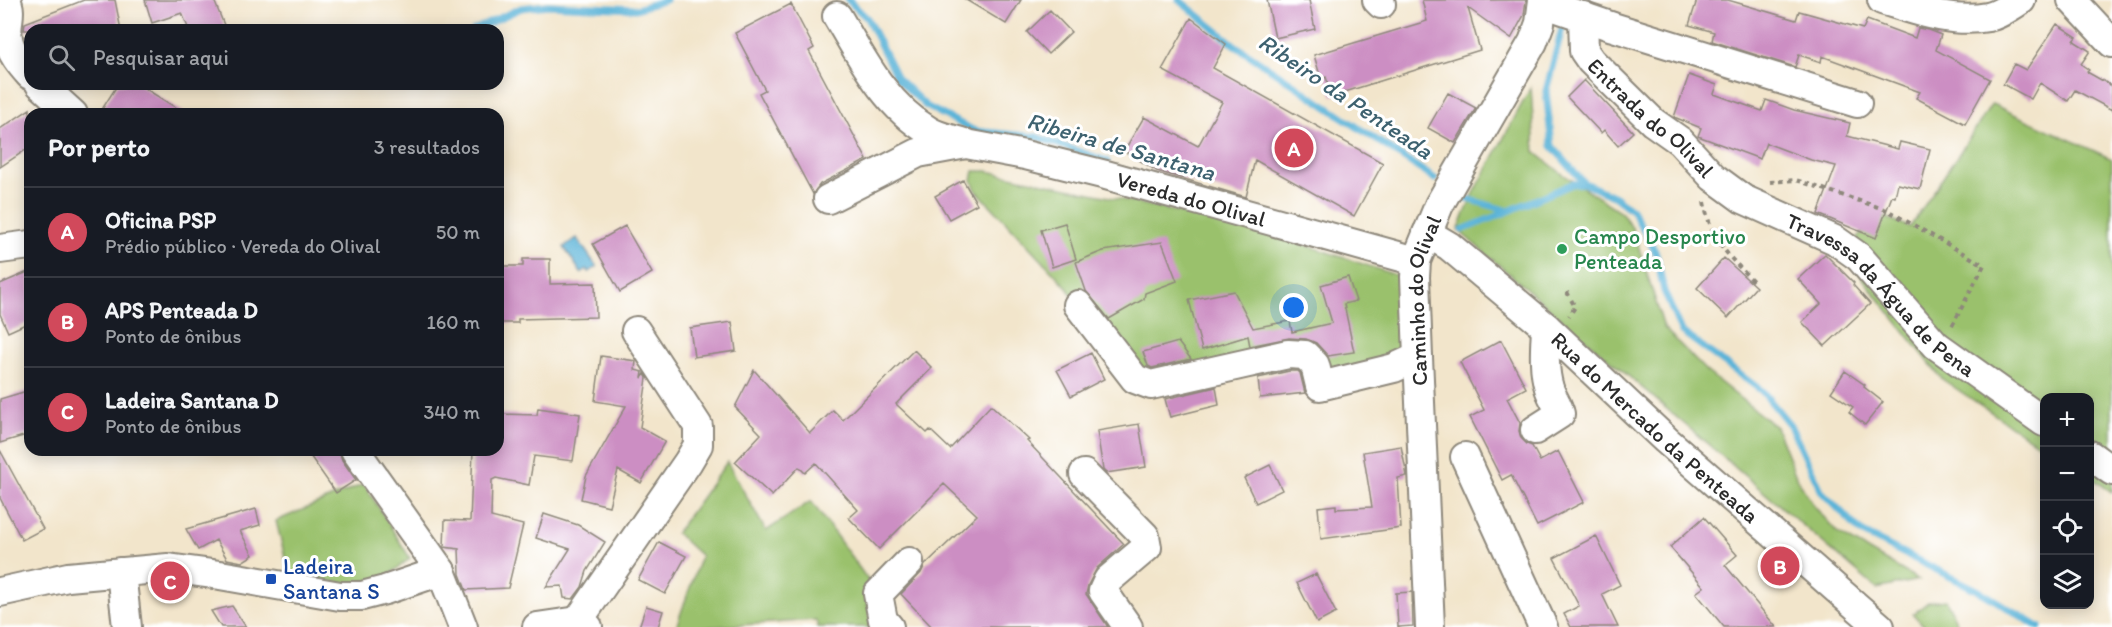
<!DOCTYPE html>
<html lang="pt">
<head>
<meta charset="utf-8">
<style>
	body { margin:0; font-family:Itim,sans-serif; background:#242831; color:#f1f3f6 }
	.controls { position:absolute; right:18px; bottom:18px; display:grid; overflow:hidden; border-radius:12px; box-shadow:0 3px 15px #0003 }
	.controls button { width:54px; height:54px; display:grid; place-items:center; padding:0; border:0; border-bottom:2px solid #363941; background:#171b24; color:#f1f3f6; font:30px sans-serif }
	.you { position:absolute; left:1294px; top:308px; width:21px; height:21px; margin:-15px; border:4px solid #fff; border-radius:50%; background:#1a73e8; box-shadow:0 0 0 9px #1a73e833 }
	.badge { display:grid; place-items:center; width:39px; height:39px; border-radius:50%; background:#d1495b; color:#fff; font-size:20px; font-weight:700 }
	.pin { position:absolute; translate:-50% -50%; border:3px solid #fff; box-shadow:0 2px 6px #0006 }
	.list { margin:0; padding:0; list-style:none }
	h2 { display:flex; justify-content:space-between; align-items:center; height:78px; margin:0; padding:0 24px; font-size:26px }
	h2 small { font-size:20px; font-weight:400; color:#9ea1a6 }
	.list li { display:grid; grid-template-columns:39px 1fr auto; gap:18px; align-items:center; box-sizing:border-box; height:90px; padding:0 24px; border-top:2px solid #363941 }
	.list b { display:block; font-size:22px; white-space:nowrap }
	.list p { margin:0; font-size:20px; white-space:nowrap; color:#9ea1a6 }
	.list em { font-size:20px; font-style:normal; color:#9ea1a6 }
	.icon { flex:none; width:33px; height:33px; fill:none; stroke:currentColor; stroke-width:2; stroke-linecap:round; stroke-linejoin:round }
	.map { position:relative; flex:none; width:2112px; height:627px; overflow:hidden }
	.search { position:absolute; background:#171b24; box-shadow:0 3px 15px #0003; left:24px; top:24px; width:480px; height:66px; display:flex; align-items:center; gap:15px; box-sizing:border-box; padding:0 21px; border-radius:18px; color:#9ea1a6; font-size:22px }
	.panel { position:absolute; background:#171b24; box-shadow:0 3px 15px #0003; left:24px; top:108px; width:480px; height:348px; border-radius:18px }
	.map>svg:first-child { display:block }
	.green { fill:#9ac16c; stroke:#62764c; stroke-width:1.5 }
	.water { fill:#5bb4d8; stroke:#437082; stroke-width:1.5 }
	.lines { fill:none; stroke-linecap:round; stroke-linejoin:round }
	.stream { stroke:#5bb4d8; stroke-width:7 }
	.building { fill:#cc8ec3 }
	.minor-casing { stroke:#8e887b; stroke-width:32 }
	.path { stroke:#8e887b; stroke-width:4; stroke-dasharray:4.5 4.5; stroke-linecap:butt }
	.minor { stroke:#fff; stroke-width:28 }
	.leisure-dot { fill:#2e9e5b; stroke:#fff; stroke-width:2 }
	.transit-dot { fill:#1a4fb4; stroke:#fff; stroke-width:2 }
	.labels { text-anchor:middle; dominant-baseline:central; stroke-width:6; stroke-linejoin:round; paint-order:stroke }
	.street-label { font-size:22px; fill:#2b2b2b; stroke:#fff }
	.leisure-label { font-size:22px; fill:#27864d; stroke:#fff; text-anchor:start }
	.transit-label { font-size:22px; fill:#164399; stroke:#fff; text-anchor:start }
	.water-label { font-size:24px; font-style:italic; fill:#3e6270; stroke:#fff }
</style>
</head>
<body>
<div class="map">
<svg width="2112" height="627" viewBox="0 0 2112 627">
	<rect width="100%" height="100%" fill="#fff"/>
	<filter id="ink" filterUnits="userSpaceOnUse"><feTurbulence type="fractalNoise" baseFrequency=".0167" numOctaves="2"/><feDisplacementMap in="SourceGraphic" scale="12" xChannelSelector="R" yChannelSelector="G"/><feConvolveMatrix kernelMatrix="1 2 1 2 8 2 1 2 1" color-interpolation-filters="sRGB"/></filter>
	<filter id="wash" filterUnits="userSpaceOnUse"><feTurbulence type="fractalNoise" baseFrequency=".008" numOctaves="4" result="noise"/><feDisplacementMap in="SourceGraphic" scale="24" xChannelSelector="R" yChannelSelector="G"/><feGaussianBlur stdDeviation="1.35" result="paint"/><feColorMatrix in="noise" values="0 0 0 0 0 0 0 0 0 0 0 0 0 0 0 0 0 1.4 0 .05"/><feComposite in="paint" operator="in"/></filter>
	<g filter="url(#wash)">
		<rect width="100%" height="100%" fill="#f2e5cb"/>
		<path class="green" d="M1531,87l4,65 26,21 60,39 12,17 31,99 42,43 70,56 21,52 17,27 24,27 81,47 -42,9 -419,-359 14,-33z
			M1992,104l120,55v333l-22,-15v-79h-46v50l-102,-69 -97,-123 30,-43 35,14z
			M974,171h13l165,35 127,30 123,41 16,80 -98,29 -5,-21 -164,20 -73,-80 -12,-19 -90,-96 -4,-10z
			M727,462l39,69 45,-30 57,79 2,47h-52l-2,-7 -104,7h-36l25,-71 -25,-23z
			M364,484l46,74 -23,19 -33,7 -64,-7 -14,-56z
			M1946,600l13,27h-34l-12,-13 15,-12z"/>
		<path class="water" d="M577,238l20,29 -8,5 -2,-3 -6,4 -17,-26z"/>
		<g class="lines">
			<path class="stream" d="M848,0l19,18 30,60 29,28 49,25 62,6 70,24
				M1179,0l57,46 199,133
				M1565,17l-19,74 6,55 32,37 31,14 18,14 23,42 8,38 17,40 81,60 28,34 32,67 39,40 122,61 56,34
				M474,30l47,-22 27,-3 88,4 30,-9
				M1464,198l45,13 63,-27 12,-1
				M1462,230l47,-19"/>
		</g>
		<g id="blocks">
			<path class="building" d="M84,0h31l6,30h-97l1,-7z
				M145,0h69l12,30h-37l-7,-17 -30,10z
				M966,0h55l-15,24z
				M1267,0h42l6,29 -40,9z
				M1422,0h104l-2,15 -13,24 -43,-31 12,42 -148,46 -6,-19 -5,2 -7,-24 113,-34z
				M1697,0h31l68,20 3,-9 64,18 4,-9 48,18 3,-10 10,2 13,5 -5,15 54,29 -25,45 -49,-26 4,-6 -98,-36 -1,6 -22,-7 -4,12 -83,-26 2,-9 -25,-7z
				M791,4l23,44 -5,3 58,109 -47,24 -7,10 -54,-101 6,-3 -30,-57z
				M1050,10l21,22 -23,22 -21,-22z
				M1191,18l35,26 -13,24 170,95 -29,53 -99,-56 -9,37 -89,-26 -33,-20 20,-34 54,29 24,-44 -60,-32z
				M2057,24l20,13 -3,4 16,10 -9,13 8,6 -2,2 25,14v24l-37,-20 -7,11 -28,-18 -9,16 -28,-15 11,-20 12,6z
				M1689,75l28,10 -3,9 48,17 4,-11 28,10 56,13 -3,13 51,13 2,-7 30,7 -10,40 -22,-5 -3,13 -3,-1 -16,42 -58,-24 18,-48 -25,-6 -45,-17 -6,16 -62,-23 3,-8 -27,-11z
				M1584,80l49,52 -15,14 -14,-16 -3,3 -34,-36z
				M118,84h20l48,30h-87z
				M1448,93l28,15 -21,35 -27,-15z
				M30,109v38l-30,20v-38z
				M963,180l14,24 -28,15 -14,-23z
				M1065,223l11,36 -24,8 -11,-37z
				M625,226l27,47 -32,19 -27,-48z
				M1162,242l15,39 -32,12 -1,6 -35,20 -23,-28 -10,-29 27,-11z
				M1825,254l29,29 -1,2 17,19 -45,42 -23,-24 19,-18 -23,-25z
				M1724,258l32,29 -28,31 -31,-30z
				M523,259h27v25l45,-1 1,34 -78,2v4h-20v-57h25z
				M30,271v51l-22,10 -8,-18v-30z
				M1348,277l8,24 -12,3 10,48 -26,4 -12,-13 -10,-4 -17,-1 -39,8 -2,-10 -46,14 -13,-50 45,-9 19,37 37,-7 2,11 40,-9 -11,-38z
				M732,322l4,29 -42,6 -4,-29z
				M1501,340l25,48 -19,10 13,25 -1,8 2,7 6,6 5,2 8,15 18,-10 26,51 -47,24 -26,-51 -9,5 -32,-63 14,-7 -24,-48z
				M1178,342l13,17 -39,9 -4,-2 -5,-14z
				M914,350l18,18 -36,36 31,29 3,-3 20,19 41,-44 38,35 -2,1 97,103 -27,24 -9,17 -2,9 22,33h-176l-31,-33 20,-21 4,-8 52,-50 -33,-31 -65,65 -30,-31 9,-8 -42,-47 -11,10 -6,-6 -27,29 -37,-34 26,-28 -26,-27 19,-37 56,63 23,-23 10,10z
				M1091,353l13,26 -33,17 -14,-26z
				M601,356l35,5 -1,9 8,2 -1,6 3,-4 2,4 -7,49 25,14 -24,42 -23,-13 -9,36 -28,-7 5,-23 40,-70 -31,-5z
				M1289,371h9l2,2 5,20 -45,5 -2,-20z
				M1845,371l20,14 -1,2 19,15 -18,23 -16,-13 4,-5 -22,-15z
				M1216,387l3,18 -49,12 -5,-18z
				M30,390v44l-30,9v-44z
				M538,408l42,6 -7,47 -39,-5 -5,29 -33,-7 -4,2 -1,37 32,8 -15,63 -42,2 -6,-16 -1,-25 -15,-2 1,-27 25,1 3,-71h25v-36l39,1z
				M1139,424l7,43 -40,6 -3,-3 -6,-39z
				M1401,446l6,30 -9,2 3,50 -80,11 -3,-32 18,-2v4l36,-2 -9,-55z
				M0,450l43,79 -21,11 -22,-42z
				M306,450h33l3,10 14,20 -20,13z
				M1270,465l12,25 -26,13 -12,-25z
				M256,509l4,16 -20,6 13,24 -11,7 -15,-3 -11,-19 -18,10 -12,-21z
				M544,514l34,11 27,17 -18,29 -5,16 -9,12 -9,-1 -2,-12 -16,1 24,-38 -34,-11z
				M1704,517l33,38 -12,10 51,62h-52l-28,-34 8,-6 -34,-40z
				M1596,536l24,49 -18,9 16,33h-47l-7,-13 15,-8 -25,-48z
				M659,542l27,14 -21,38 -27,-14z
				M1316,574l20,39 -19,10 -20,-40z
				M1412,592l1,34 -15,1 -2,-34z
				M232,606l14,21h-25l-10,-16z
				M646,606l17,5 -5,16h-19z"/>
		</g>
	</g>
	<g filter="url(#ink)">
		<use href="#blocks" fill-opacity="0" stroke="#8e887b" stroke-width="1.5"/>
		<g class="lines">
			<defs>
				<g id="minor">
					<path d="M6,0c7,13 -1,24 2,38 2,14 13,27 22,37"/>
					<path d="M1377,0l4,4"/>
					<path d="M1882,0c33,10 70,24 106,17 11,-2 23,-11 33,-17"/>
					<path d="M2072,0l40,43"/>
					<path d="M1543,3l70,24 244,76"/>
					<path d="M837,16c25,42 48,89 92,115 10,6 24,8 35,12"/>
					<path id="s1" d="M1583,16l1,35 7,10 62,61 27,19 33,36 30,22 92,41 24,17 77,88 108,77"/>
					<path d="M40,84l33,30"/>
					<path id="s2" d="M828,199l90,-46 48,-9 59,11 81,20 310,86"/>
					<path id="s3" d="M1427,233l22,13 97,81 120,113 214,187"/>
					<path d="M0,249l30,-4"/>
					<path d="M1078,305l57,74 16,6 137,-31 17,1 10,10 5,21 74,-18 24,-11"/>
					<path d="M1535,430l25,-16c-2,-10 -8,-16 -11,-26 -6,-19 -4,-41 -3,-61"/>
					<path d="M355,450l86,121 22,56"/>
					<path d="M2090,455l22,16"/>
					<path d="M1465,457l78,170"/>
					<path d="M1084,474l61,62 2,11 -39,33 -5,11 25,36"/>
					<path d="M121,572l6,55"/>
					<path d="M0,592l68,-15 100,-9 52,7 120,21h22l23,-6 56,-19"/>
					<path d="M578,621l110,-159 10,-17v-19l-62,-95"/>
					<path d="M537,627l41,-6 10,6"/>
					<path d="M889,627l-6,-7 -5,-26 31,-32"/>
					<path id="s4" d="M1430,627l-12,-270 -3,-80 1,-16 23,-56 94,-163 7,-19 3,-23"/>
				</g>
			</defs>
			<use href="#minor" class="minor-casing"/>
			<path class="path" d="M1770,182l26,-2 91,30 97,55 -33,63
				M1704,202c7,38 25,55 52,82
				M1567,292l8,15 -6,9"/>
			<use href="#minor" class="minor"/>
		</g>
	</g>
	<circle class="leisure-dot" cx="1562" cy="249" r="6"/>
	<rect class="transit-dot" x="265" y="573" width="12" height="12" rx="3"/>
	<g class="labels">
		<g class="street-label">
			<text stroke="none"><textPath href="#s1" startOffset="130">Entrada do Olival</textPath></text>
			<text stroke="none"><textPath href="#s2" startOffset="382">Vereda do Olival</textPath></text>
			<text stroke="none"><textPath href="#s1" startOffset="424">Travessa da Água de Pena</textPath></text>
			<text stroke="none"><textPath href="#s4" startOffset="328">Caminho do Olival</textPath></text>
			<text stroke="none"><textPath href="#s3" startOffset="300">Rua do Mercado da Penteada</textPath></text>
		</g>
		<g class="leisure-label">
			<text x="1574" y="236">Campo Desportivo<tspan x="1574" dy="25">Penteada</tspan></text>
		</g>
		<g class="transit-label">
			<text x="283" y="566">Ladeira<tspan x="283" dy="25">Santana S</tspan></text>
		</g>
		<g class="water-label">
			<text transform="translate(1346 96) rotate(34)">Ribeiro da Penteada</text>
			<text transform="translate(1121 146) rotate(16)">Ribeira de Santana</text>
		</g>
	</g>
</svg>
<div class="controls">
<button>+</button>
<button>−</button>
<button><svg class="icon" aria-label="locate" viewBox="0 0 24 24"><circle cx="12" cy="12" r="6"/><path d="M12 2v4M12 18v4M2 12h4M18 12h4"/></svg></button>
<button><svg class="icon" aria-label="layers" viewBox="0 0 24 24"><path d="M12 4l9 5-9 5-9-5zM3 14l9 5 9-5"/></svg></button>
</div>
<div class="you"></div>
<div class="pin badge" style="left:1294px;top:148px">A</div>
<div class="pin badge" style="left:1780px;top:566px">B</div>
<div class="pin badge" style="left:170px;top:581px">C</div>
<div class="search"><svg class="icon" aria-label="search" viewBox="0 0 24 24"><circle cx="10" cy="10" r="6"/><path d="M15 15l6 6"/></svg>Pesquisar aqui</div>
<section class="panel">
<h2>Por perto<small>3 resultados</small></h2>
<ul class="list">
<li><span class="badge">A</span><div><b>Oficina PSP</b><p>Prédio público · Vereda do Olival</p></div><em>50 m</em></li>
<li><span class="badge">B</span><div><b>APS Penteada D</b><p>Ponto de ônibus</p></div><em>160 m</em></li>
<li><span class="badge">C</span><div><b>Ladeira Santana D</b><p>Ponto de ônibus</p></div><em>340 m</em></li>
</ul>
</section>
</div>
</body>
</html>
